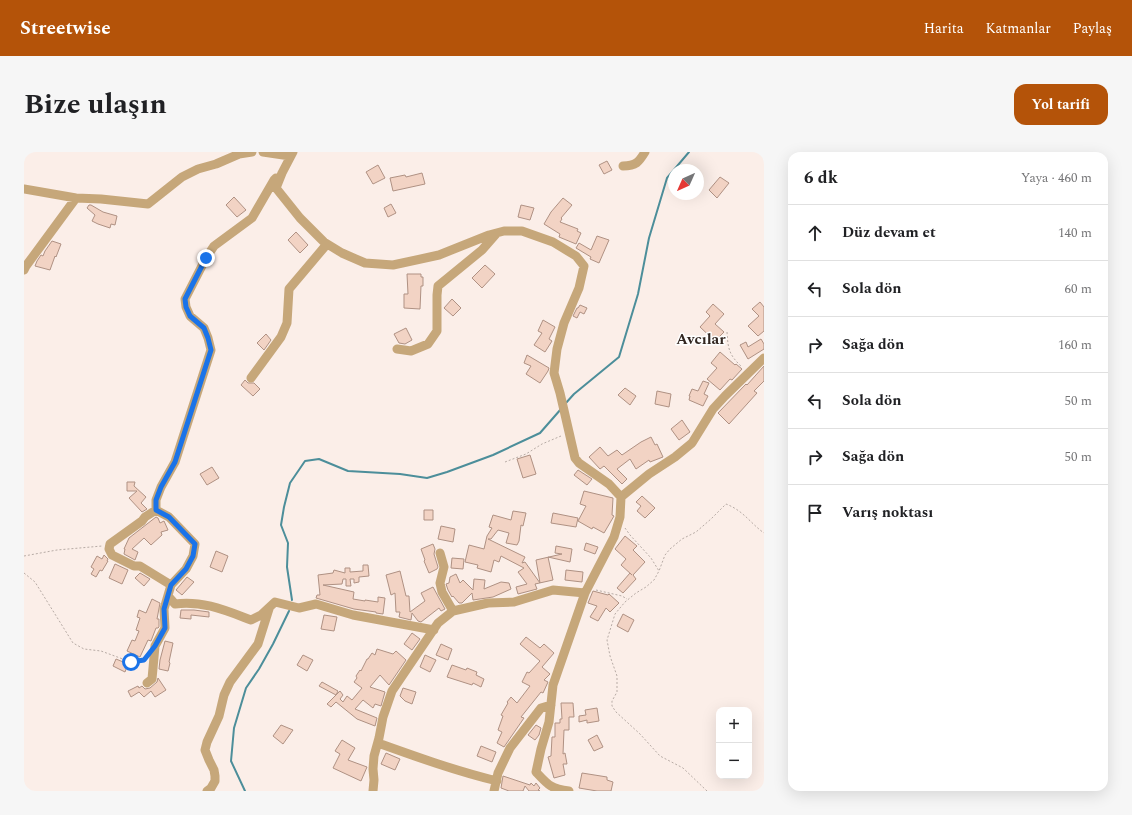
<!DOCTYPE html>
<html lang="tr">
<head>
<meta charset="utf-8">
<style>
	body { margin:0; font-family:Spectral,serif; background:#f6f6f6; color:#202124 }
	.controls { position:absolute; right:12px; bottom:12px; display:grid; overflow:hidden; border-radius:8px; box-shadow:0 4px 16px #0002 }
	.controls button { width:36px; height:36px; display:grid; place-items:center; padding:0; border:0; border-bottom:1px solid #e0e0e0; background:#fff; color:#202124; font:20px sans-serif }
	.compass { position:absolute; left:644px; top:12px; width:36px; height:36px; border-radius:50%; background:#fff; box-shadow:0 4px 16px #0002; rotate:225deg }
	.stop { position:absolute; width:12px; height:12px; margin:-9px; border:3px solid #1a73e8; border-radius:50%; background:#fff }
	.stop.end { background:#1a73e8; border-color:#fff; box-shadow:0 1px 4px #0008 }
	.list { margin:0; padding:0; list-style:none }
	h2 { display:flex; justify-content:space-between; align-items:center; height:52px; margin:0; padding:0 16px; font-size:17px }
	h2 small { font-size:13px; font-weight:400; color:#757577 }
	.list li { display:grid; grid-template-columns:26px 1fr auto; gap:12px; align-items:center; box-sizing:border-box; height:56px; padding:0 16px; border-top:1px solid #e0e0e0 }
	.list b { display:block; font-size:15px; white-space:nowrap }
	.list em { font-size:13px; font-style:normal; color:#757577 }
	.icon { flex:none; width:22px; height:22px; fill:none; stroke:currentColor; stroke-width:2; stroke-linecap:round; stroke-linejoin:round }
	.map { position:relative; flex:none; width:740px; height:639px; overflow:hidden; border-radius:12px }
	header { display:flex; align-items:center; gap:24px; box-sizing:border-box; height:56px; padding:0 20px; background:#b45309; color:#fff }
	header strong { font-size:19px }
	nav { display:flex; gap:22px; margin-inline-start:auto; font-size:14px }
	.intro { display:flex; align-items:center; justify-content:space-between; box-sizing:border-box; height:96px; padding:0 24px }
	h1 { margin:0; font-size:28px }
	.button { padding:10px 18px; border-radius:12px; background:#b45309; color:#fff; font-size:14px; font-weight:700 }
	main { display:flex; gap:24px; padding:0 24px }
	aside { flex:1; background:#fff; border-radius:12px; box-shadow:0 4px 16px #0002 }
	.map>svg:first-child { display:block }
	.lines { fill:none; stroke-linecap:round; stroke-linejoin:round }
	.stream { stroke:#4c8e9a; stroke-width:2 }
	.building { fill:#f2d3c4; stroke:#af9183 }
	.path { stroke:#b7aba5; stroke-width:1; stroke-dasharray:2 2; stroke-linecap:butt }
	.minor { stroke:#c6a77a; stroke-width:9 }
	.route { stroke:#1a73e8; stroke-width:5 }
	.labels { text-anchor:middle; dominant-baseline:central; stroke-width:3; stroke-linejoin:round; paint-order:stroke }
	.quarter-label { font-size:15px; font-weight:bold; fill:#322620; stroke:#fefefe }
</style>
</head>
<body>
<header>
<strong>Streetwise</strong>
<nav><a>Harita</a><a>Katmanlar</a><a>Paylaş</a></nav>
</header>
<div class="intro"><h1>Bize ulaşın</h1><a class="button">Yol tarifi</a></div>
<main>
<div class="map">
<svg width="740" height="639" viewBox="0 0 740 639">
	<rect width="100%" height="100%" fill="#fbeee8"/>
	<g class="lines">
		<path class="stream" d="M541,252l9,-10 45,-37 19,-63 11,-56 18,-60 22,-26
			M268,448l-5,-33 1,-24 -7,-18 3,-18 6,-24 15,-22 14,-2 29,12 52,3 27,4 20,-6 46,-17 47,-22 21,-24
			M221,639l-14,-30 3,-33 12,-40 13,-19 14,-25 16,-33"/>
	</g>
	<path class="building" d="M583,9l5,9 -8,4 -5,-9z
		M354,13l7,13 -12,6 -7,-12z
		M398,21l3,11 -32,7 -3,-13 15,-3 1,2z
		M696,25l9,6 -12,15 -8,-8z
		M210,45l12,13 -9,7 -11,-12z
		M539,46l9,7 -11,13 1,1 -2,3 18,7 -1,2 4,2 -5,11 -17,-7 1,-3 -16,-10 7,-12z
		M367,52l5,9 -8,4 -4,-9z
		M65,53h2l12,7 14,4 -2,9 -4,-1 -1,4 -12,-4 -6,-3 3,-6 -8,-7z
		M497,53l13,3 -4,12 -12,-3z
		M272,80l12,13 -8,8 -12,-13z
		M573,84l12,4 -10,23 -9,-4 1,-2 -15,-9 3,-5 12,7z
		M28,89l9,3 -5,13 -1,-1 -5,14 -15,-4 2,-5 4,-6 2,1 2,-5z
		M461,113l10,9 -13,14 -10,-10z
		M383,122h14v3h2v9h-2l-1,23 -16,-1v-14h4z
		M428,147l9,9 -8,8 -9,-8z
		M736,150l4,5v24l-6,5 -10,-10 11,-10 -7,-7z
		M689,152l11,10 -9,10 9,8 -9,9 -15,-14 10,-11 -4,-4z
		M556,153l7,3 -3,6 -4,-2 -3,6 -4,-2 4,-8h1z
		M519,168l12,7 -6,12 3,2 -7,11 -11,-7 8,-12 -4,-2z
		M382,176l6,12 -7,4 -6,-1 -5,-9z
		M242,182l5,6 -7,10 -7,-7z
		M737,187l3,5v5l-16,10 -8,-14 6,-3 2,5z
		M696,200l15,13 1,-1 6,5 -10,11 -2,-1 -10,11 -13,-11 10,-11 -6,-5z
		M503,203l22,13 -1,3 -8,12 -14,-9 5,-8 -7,-3z
		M740,214v15l-10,10 3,2 -28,31 -11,-11 28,-29 1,1z
		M221,228l3,3h6l6,6 -7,7 -12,-11z
		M679,229l6,2 -5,11 4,2 -5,10 -14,-6 1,-4h-1l3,-7 6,2z
		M601,236l11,8 -6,9 -12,-10z
		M633,239l14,3 -2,13 -14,-3z
		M658,268l8,12 -11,8 -8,-11z
		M627,285l4,8 2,-1 6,13 -13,5 -1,-2 -13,9 -6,-10 -13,10 10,10 -5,5 -18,-18 -4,3 -11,-12 11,-10 8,9 9,-6 5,5 19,-13z
		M506,303l6,19 -13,4 -6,-19z
		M188,315l7,11 -12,7 -7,-11z
		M554,318l14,9 -5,6 -13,-10z
		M103,330h8l-1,4 12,11 -5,6 6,6 -5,3 -13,-14 8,-7h-10z
		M560,339l29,7 -1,17 2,1 -10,17 -11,-6 -1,2 -14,-8 8,-15 -6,-2z
		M618,344l13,12 -10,10 -8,-7 4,-5 -5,-4z
		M400,358h9v10h-9z
		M489,359l13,2 -3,13 -2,-1 -2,16 -2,4 -11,-2 3,-10 -11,-3 -7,9h-3l37,18 -3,6 3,-1 15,21 -4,-23 26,-6 -7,-1 1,-7 16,3 -2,13 -22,-5 5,23 -18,4 2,5 -19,5 -2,-7 11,-3 -9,-12 6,-4 -23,-12 -2,6 -5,-2 -3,12 -14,-4 1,-3 -13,-3 4,-17 15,4 3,-13 5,-8 -3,-1 4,-12 18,5z
		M529,361l25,5 -2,9 -25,-4z
		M132,365l2,1 2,5 4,-2 4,9 -7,2 1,3 -11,10 -7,-7 -12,11 6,3 -3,8 -11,-6 1,-5h-1l5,-11z
		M417,374l14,3 -2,13 -15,-3z
		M601,384l12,10 -4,4 12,12 -12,13 3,4 -13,14 -6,-5 13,-15 2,2 -11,-10 5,-6 -11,-10z
		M562,391l12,4 -3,7 -11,-4z
		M409,392l2,5 -1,5 4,13 -1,2 -8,4 -5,-12 1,-1 -4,-11z
		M192,399l12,5 -6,16 -12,-5z
		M80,403l4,4 -1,2h1l-6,10 -2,-1 -4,7 -5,-3 3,-5 -3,-2 6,-11 5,3z
		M428,406l12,1 -1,10 -12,-1z
		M91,412l13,6 -6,14 -13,-6z
		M339,413h5l1,11 -10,1v5l-5,1v-4h-4l1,7h-5v-7h-3l-1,5 -19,1 31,7 -1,7 12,2v-1l13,2v-5l7,1 -2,16 -7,-1v-1l-22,-3 -38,-11 1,-3h3l-2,-20 15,-2 1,-3 11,3v-5h5v4l13,-1z
		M542,418l17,2 -1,10 -17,-2z
		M376,419l6,25h3l1,16 15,-11 -4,-8 12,-6 12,22 -4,2 -2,-3 -18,14 -3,-1 -6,-8 -1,7 -12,-3 1,-5h-4l-1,-19 -4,2 -5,-20z
		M116,421l10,6 -6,7 -9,-8z
		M432,422l4,9 3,-3 10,10 1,-11 11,1 -1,9 17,-7 8,1 2,6 -18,8 -20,3 -1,-7 -10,10h-3l-6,-7 -1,1 -4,-7 -2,-6 3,-1 1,-6z
		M163,425l7,5 -12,13 -6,-5z
		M569,439l15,4 1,-1 10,9 -9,9 -4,-4 -8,13 -8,-4 7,-11 -9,-3z
		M128,447l8,4 -3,16h2v8l-1,1h-2l-5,13 -3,-1 -8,17 -13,-6 5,-11 3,1 4,-10 -3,-1 4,-12 -3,-1 2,-7 7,3z
		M157,458h13l15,2v5l-18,-2v4l-11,-1z
		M599,462l11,6 -6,12 -11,-6z
		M300,463l13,2 -3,14 -13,-2z
		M388,481l8,6 -8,11 -8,-6z
		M502,485l14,11 4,-4 10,9 -12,14 8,7 -6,6 4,2 -5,11 -2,-1 -20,25 3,1 -20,29 -7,-4 5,-11 -4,-2 5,-14 -2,-1 7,-12 -1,-1 4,-5 6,6 13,-17 -8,-4 5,-10 2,1 11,-12 -20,-17z
		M141,489l8,2 -4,19 1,1 -2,8 -9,-2 1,-9z
		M417,492l11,5 -4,11 -12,-5z
		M353,497l16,5 3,-3 10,9 -17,25 -9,-10 -10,12 15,5 -4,14 -6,-2 -2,4 -10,-8 -8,9 22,9 -2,8 -18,-7 -21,-17 -5,5 -4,-3 13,-13 3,4 -3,4 3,3 4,-6 5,4 10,-12 -8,-6 3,-4 -1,-2 4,-6 1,1 6,-12h1l4,-6 3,2z
		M279,503l10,5 -6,11 -10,-6z
		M401,503l11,5 -6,12 -10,-5z
		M92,507l12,5 -3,8 -12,-6z
		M428,513l14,5 1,-2 10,4 -1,3 8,4 -3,8 -8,-4 -1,2 -25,-8z
		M134,526l8,12 -11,7 -4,-6 -7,6 -5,-5 -8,5 -3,-6 10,-5 1,2 3,-2 3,3 5,-1 7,-6z
		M298,530l16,9 -2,4 -17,-9z
		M379,536l13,4 -4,12 -7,-3 -5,-5z
		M537,551h12l1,14h-5v13h-5l-1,24 2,-1 2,11h-4l2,11 -11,3 -6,-21 3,-1 1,-19h3v-14h5v-4h2z
		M573,556l2,13 -12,2v-3l-8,2v-6l7,-1 -1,-5z
		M257,573l12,5 -10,14 -10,-8z
		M512,573l5,3 -2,7 -4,5 -7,-5z
		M573,583l6,12 -9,4 -6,-11z
		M318,588l13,8 -7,12 19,7 -6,14 -28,-13 7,-14 -5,-3z
		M457,594l15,6 -4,10 -15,-6z
		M362,601l14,6 -5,11 -14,-6z
		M558,621l25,4v3l6,2 -2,9h-14l-18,-3z
		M479,624l27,9 1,-2 3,3 2,-3 4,5 -2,2 2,1h-11l-4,-5 -2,5h-14l-8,-3z"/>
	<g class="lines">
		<path class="path" d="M703,180c1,17 2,23 15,35
			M481,310l21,-8 16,-10 19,-8
			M601,376l5,7 21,23 8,13
			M0,404l33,-6 45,-4
			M0,421l11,9 38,61 11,6 17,2 30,11 12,-2 3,-3
			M572,438l26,6 5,3
			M683,639l-24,-23 -23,-12 -20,-22 -24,-22 -4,-6v-5l5,-9v-16l-7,-20 -3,-16 8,-26 10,-12 11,-9 10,-6 8,-7 5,-9 6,-16 5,-6 12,-10 14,-7 15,-13 15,-15c18,7 24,19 38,29"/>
		<path class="minor" d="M239,0l27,4
			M269,0l-11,21 -6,15 24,30 24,24 18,11 23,10 28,2 46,-10 50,-20 15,-4h18l31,11 23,14 8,10 -5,22 -15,35 -7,26 -3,24 6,20 15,65 4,5 30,21 12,13 -1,20 -6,20 -29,56 -32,92 -4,37 -8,27 -5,23c12,13 15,17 33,19
			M599,14c13,0 16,-4 22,-14
			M0,37l52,9 25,1 47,5 34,-27 16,-8 18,-5 23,-10 13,-2
			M0,118l2,-4 50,-68
			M373,197l14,2 17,-7 9,-13v-36l1,-9 44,-36 14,-16
			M227,226l30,-41 6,-14 2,-34 38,-45
			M597,345l28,-23 26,-17 17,-14 21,-34 12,-13 39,-38
			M132,358l-11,7 -3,4 -32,23 -1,5 3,6 22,11h6l31,19
			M416,401l4,14 -4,16 2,9 11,19
			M144,444l7,8c27,-4 52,7 76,16l10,-5 14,-13 24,6 17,-4 37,11 81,15
			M123,531l5,-4 3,-33 10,-18 -1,-19 7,-24 15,-16 7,-13 2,-12 -26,-27 -13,-7v-10l5,-13 14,-25 36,-112 -3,-12 -4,-10 -14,-12 -4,-9 -1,-8 21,-41 8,-12 38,-28 22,-38 2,-2
			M354,591c39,14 78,28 119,38
			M183,639l4,-3 4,-7v-5l-1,-6 -5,-10 -4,-10 2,-8 12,-26 5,-21 6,-13 28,-38 11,-35
			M349,639l1,-11 -1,-11 1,-13 5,-18 4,-21 9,-26 46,-68 15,-12 35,-8 26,-1 39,-12 32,3
			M470,639l4,-18 12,-25 31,-40 10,-3"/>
	</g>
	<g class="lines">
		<path class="route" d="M107,510l13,-2 11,-14 10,-18 -1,-19 7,-24 15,-16 7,-13 2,-12 -26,-27 -13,-7v-10l5,-13 14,-25 36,-112 -3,-12 -4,-10 -14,-12 -4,-9 -1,-8 21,-41"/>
	</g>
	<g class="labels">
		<g class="quarter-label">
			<text x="677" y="187">Avcılar</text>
		</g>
	</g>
</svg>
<div class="controls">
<button>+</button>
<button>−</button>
</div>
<svg class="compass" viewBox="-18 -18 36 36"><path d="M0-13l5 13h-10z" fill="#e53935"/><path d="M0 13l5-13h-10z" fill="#757577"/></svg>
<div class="stop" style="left:107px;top:510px"></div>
<div class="stop end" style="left:182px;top:106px"></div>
</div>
<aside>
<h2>6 dk<small>Yaya · 460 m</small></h2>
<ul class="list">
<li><svg class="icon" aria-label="ahead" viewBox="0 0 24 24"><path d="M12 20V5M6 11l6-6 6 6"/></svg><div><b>Düz devam et</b></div><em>140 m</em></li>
<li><svg class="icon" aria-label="left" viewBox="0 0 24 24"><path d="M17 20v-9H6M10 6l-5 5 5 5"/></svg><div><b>Sola dön</b></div><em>60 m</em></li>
<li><svg class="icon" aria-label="right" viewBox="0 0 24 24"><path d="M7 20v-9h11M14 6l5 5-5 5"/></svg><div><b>Sağa dön</b></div><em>160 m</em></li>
<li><svg class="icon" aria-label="left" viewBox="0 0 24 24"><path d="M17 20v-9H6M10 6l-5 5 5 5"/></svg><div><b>Sola dön</b></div><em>50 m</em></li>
<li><svg class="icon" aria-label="right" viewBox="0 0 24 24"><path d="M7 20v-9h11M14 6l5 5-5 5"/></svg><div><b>Sağa dön</b></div><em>50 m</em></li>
<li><svg class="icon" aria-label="arrive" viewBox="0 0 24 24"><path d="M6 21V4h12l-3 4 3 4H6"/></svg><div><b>Varış noktası</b></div></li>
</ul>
</aside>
</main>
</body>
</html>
